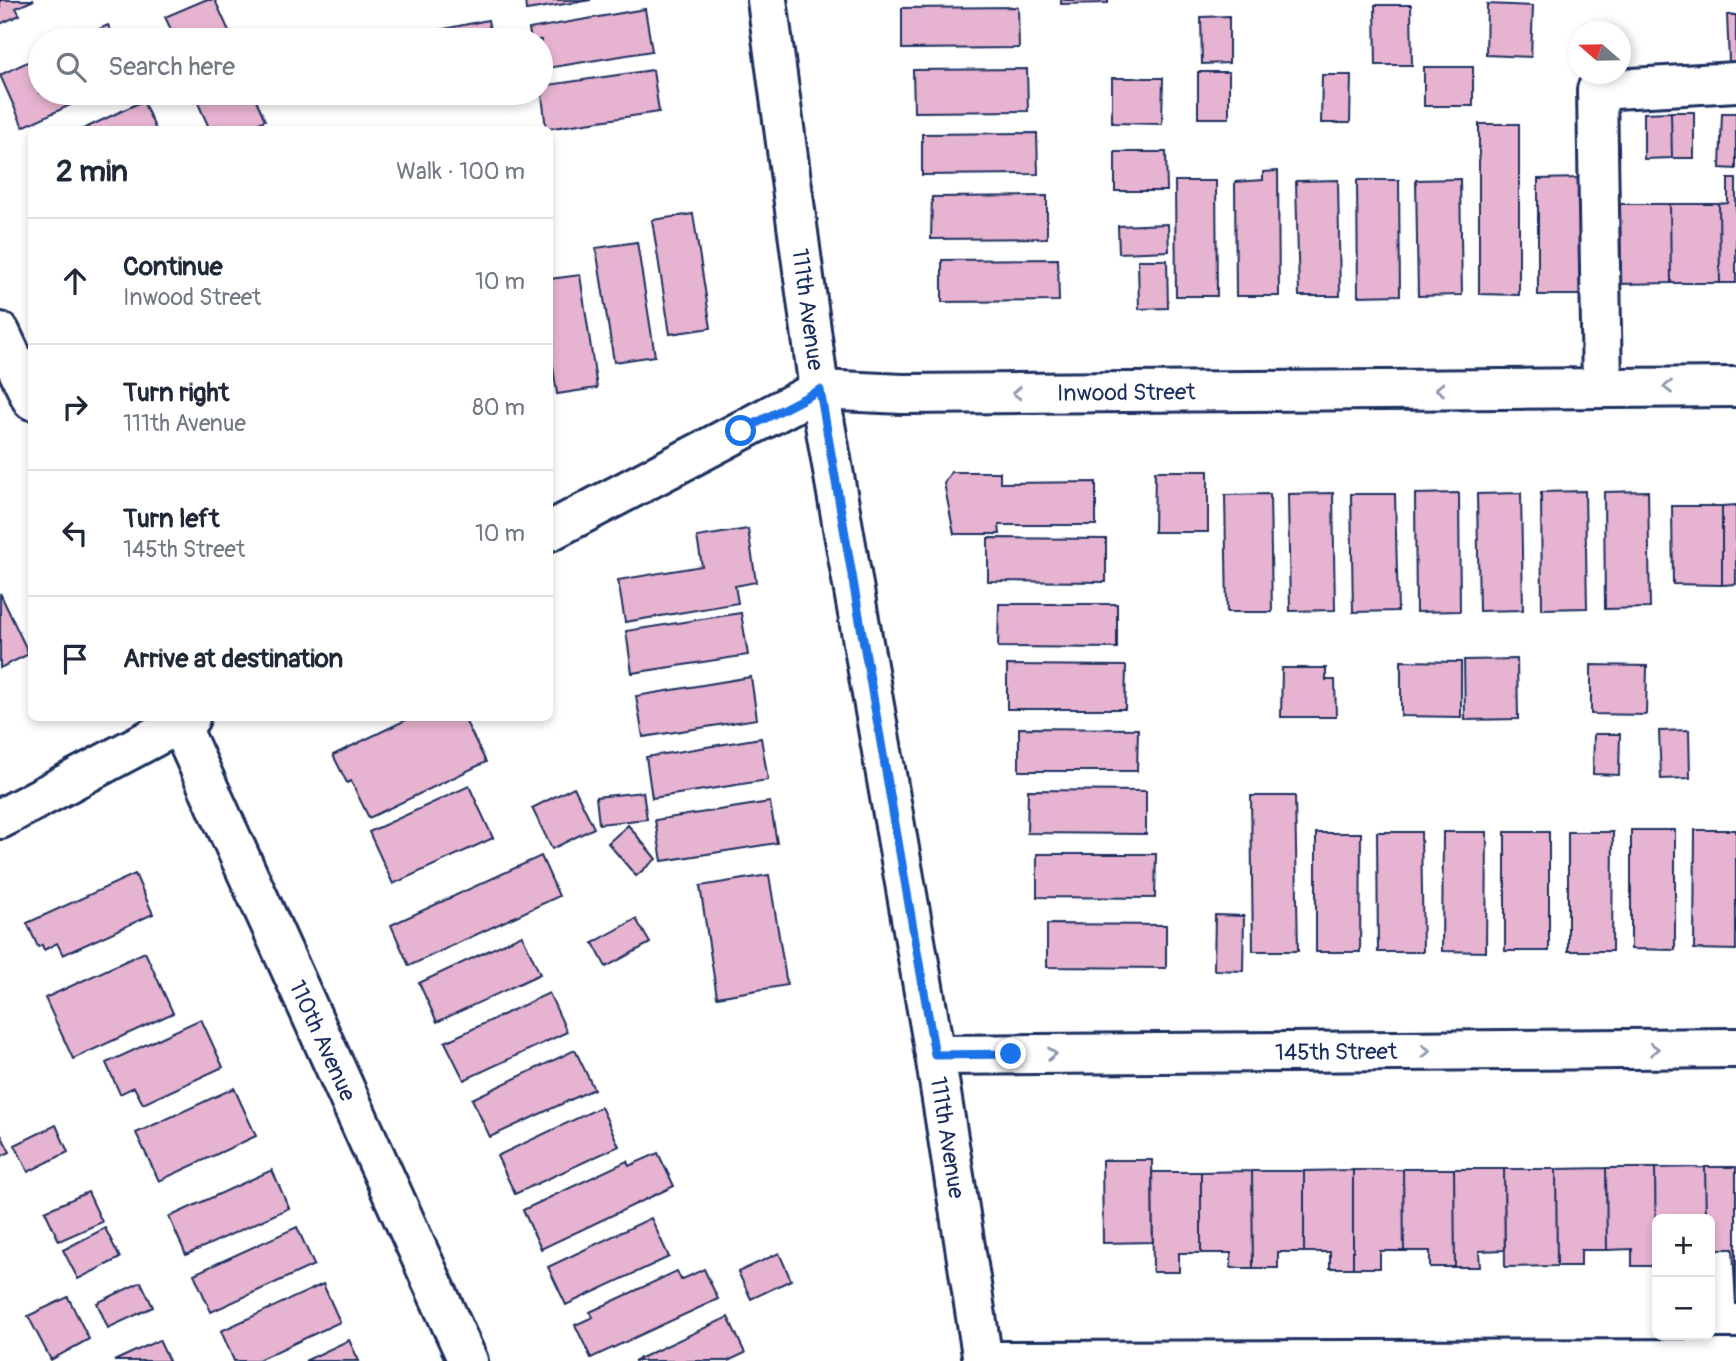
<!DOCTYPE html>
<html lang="en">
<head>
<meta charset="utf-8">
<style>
	body { margin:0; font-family:Pangolin,sans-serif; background:#f6f6f7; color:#1f2937 }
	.controls { position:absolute; right:21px; bottom:21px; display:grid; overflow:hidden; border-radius:10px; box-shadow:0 4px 10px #0003 }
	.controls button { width:63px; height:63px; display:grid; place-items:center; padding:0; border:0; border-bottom:2px solid #e0e1e3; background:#fff; color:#1f2937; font:35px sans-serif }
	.compass { position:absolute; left:1568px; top:21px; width:63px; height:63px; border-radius:50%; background:#fff; box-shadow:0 4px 10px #0003; rotate:290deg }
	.stop { position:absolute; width:21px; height:21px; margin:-16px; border:5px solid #1a73e8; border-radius:50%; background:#fff }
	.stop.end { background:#1a73e8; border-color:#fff; box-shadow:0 2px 7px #0008 }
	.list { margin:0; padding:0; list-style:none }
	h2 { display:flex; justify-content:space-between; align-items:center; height:91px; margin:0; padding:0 28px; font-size:30px }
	h2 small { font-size:23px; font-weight:400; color:#747a83 }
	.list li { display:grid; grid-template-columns:46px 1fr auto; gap:21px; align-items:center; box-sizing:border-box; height:126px; padding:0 28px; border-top:2px solid #e0e1e3 }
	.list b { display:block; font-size:26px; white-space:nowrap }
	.list p { margin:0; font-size:23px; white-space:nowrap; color:#747a83 }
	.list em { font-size:23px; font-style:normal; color:#747a83 }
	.icon { flex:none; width:38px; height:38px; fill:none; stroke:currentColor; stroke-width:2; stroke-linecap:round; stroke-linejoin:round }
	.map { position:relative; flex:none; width:1736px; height:1361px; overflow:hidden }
	.search { position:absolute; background:#fff; box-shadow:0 4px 10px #0003; left:28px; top:28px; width:525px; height:77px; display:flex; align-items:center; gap:18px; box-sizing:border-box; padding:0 24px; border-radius:38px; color:#747a83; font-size:26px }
	.panel { position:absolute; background:#fff; box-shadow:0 4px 10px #0003; left:28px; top:126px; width:525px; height:595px; border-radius:10px }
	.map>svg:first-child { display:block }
	.building { fill:#e6b3d0; stroke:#1b2f5e; stroke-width:2 }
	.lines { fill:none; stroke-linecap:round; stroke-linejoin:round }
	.minor-casing { stroke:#1b2f5e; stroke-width:44 }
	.minor { stroke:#fff; stroke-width:38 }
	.oneway { stroke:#8d97ae }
	.route { stroke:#1a73e8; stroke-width:9 }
	.labels { text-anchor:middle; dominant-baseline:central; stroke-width:5; stroke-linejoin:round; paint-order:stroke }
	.street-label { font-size:23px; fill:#1b2f5e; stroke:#fff }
</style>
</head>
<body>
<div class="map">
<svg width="1736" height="1361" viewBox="0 0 1736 1361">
	<rect width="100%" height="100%" fill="#fff"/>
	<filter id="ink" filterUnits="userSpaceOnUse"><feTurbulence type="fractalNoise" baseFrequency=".0143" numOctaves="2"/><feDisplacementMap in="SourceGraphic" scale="14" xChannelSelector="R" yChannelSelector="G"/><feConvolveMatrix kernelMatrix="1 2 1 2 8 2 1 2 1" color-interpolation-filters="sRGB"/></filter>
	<g filter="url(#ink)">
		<path class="building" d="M0,0h34l-18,8 4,7 -20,9z
			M205,0h10l18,40h-57l-11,-23z
			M525,0h66l-65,10z
			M1061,0h47v3l-47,1z
			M1487,4l46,2 -2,51 -45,-2z
			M1375,5h36l1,60h-36z
			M1018,7l1,41 -117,1v-41z
			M645,9l7,42 -111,18v-29h-10l-2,-11z
			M1727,15h9v47h-7z
			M1229,16v47l-27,1 -1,-47z
			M488,20l4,20h-51l-2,-10z
			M108,25l7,15h-40z
			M40,56v37h56l-73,34 -23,-52z
			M1424,67h49v39h-49z
			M1027,69l1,42 -114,1 -1,-42z
			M653,70l6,42 -113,17 -5,-43z
			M1198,72h31v46h-31z
			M1322,75h29l-1,48h-29z
			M1112,78h51l-1,46 -50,-1z
			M197,93h56l12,27 -21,10h-34l-16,-36z
			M143,101l13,29h-75z
			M1671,112h23v46h-22z
			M1671,112l1,46 -28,1v-46z
			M1722,113h14v56l-16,-1z
			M1479,124h40v171l-40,-1z
			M1037,133l1,41 -116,1v-41z
			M1115,152h51l1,39h-52z
			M1278,171l1,125h-43l-1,-114 28,-2v-8z
			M1581,178l-1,117h-42v-116z
			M1460,179l2,116 -44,1 -2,-116z
			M1728,179h8v104h-16l-1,-79 9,-1z
			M1338,180l2,116h-41l-3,-115z
			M1357,180h42l1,115 -42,1z
			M1175,181h41l1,115h-41z
			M1047,196v42l-116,1 1,-42z
			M1620,204h50l1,79 -50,1z
			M1670,204h49l1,79h-49z
			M693,214l18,114 -41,6 -18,-114z
			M1168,224l1,27 -50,2 -1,-27z
			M637,242l18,114 -41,6 -18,-114z
			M1058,259l1,42 -117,1v-42z
			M1138,260h29l1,48 -29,1z
			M580,275l17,113 -40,6 -7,-47v-68z
			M1155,471h53v61h-54z
			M951,472h49v11l96,-1v43h-97l1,9h-46l-10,-51z
			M1585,491l2,117 -45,1 -1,-117z
			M1648,491l2,117 -45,1 -1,-117z
			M1333,493l2,117 -45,1 -2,-117z
			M1459,493l1,118 -44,1 -1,-118z
			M1521,493l2,117 -44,1 -2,-117z
			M1270,494l2,118h-45l-2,-117z
			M1351,494h44l3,117 -45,1z
			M1736,505v79l-14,1v-79z
			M1672,506h50v79l-49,-1z
			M748,529l8,53 -21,4 3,17 -113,19 -7,-42 84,-14 -5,-29z
			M988,538l118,1v43l-118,-1z
			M0,593l29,61 -29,14z
			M999,604h118v44l-119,-1z
			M741,613l7,42 -116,18 -6,-42z
			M1517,659l1,60 -53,1 -1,-60z
			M1401,661l60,1v55l-60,-1z
			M1007,665l119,1 -1,43h-118z
			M1591,665l56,1 -1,49 -55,-1z
			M1282,668h44v12h9l1,37h-55z
			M751,677l6,42 -114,18 -7,-41z
			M410,718h54l22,44 -117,56 -18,-37 -4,2 -14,-28z
			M1019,728l119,1 -1,42h-118z
			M1689,730l1,48 -29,1 -2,-48z
			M1594,734h26l-1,41 -26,-1z
			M761,738l7,42 -116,18 -6,-41z
			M469,786l24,52 -100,46 -24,-52z
			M574,787l20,41 -42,21 -20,-41z
			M1028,790l118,1v43l-119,-1z
			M643,792l4,27 -48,5 -3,-27z
			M1251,796h44l3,155h-45z
			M770,802l7,41 -115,18 -7,-41z
			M628,825l28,34 -20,17 -28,-33z
			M1631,830h44v120l-44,-1z
			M1695,830h41v120l-42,-1z
			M1377,832h44l2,120h-45z
			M1443,832h44l-1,120 -44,-1z
			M1505,832h44v119h-44z
			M1568,832h45l-1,119h-44z
			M1316,833h45l-1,119h-44z
			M1037,854h119l-1,44 -118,-1z
			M541,856l18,40 -150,70 -18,-41z
			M135,874l18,40 -90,41 -6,-12 -13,7 -2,-5 -4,2 -11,-24z
			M769,875l18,110 -70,12 -17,-111z
			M1215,915l29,1 -1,55 -29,-1z
			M636,919l14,24 -44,24 -13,-24z
			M1047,924l119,1v43l-119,-1z
			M522,935l18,39 -103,48 -18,-39z
			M145,952l28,61 -100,46 -28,-61z
			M549,993l18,39 -103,48 -19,-38z
			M201,1019l22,48 -80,37 -9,-17 -14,7 -14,-31z
			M575,1050l19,39 -104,48 -18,-38z
			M234,1088l22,48 -97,45 -23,-48z
			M601,1107l18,39 -104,48 -18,-38z
			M56,1125l12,27 -40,20 -13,-27z
			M0,1133l10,19 -10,5z
			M658,1153l16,33 -133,63 -18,-39 104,-49 2,5z
			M1102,1160h50l1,82 -50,1z
			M1705,1167l1,52h-49l-1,47 -1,-98z
			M1705,1167h31v138l-3,-56h-23v-30h-4z
			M1606,1168l1,82h-26v16h-24l-1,-97z
			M1606,1168h49l1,98h-24v-17l-25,1z
			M1403,1169l1,82h-24v17h-27v-98z
			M1403,1169h51l1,98h-25v-16h-26z
			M1454,1169h50l1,81 -26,1 1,16h-25z
			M1504,1169h52l1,97 -52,1z
			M272,1170l17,38 -103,47 -17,-38z
			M1353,1170v98h-23v-16h-26v-81z
			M1252,1171l1,97h-22v-15h-30v-81z
			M1252,1171h52v81h-26v16h-25z
			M1152,1172h49v81h-22v19h-26z
			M88,1192l14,30 -43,19 -14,-30z
			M651,1218l18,39 -103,48 -18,-38z
			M297,1227l17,38 -103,47 -17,-38z
			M105,1228l15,30 -42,21 -15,-29z
			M779,1253l12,27 -40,19 -13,-27z
			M704,1269l14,30 -127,59 -16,-33 18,-8 -3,-5 87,-41 4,9z
			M141,1282l12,25 -45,21 -11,-25z
			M323,1284l17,38 -84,39h-22l-13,-30z
			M68,1297l21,42 -38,21 -23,-44z
			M728,1317l17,36 -17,8h-94z
			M159,1340l10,21h-55z
			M349,1340l10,21h-54z"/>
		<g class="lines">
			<defs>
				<g id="minor">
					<path id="s1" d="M767,0l52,390 116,665 48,306"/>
					<path d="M0,332l32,68"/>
					<path d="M1602,387l-5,-297 139,-8"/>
					<path id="s2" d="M550,531l269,-141 84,4 833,-7"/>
					<path id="s3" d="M177,718l291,643"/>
					<path d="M0,819l190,-101"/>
					<path id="s4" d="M935,1055l801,-7"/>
					<path d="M983,1361l753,-2"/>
				</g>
			</defs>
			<use href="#minor" class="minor-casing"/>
			<use href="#minor" class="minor"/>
		</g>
		<defs><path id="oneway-chevron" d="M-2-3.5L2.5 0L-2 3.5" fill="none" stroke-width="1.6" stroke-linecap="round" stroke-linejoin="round" transform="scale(1.75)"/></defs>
		<g class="oneway">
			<use href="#oneway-chevron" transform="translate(1668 387) rotate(180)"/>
			<use href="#oneway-chevron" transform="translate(1440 389) rotate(179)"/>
			<use href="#oneway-chevron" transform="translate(1017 393) rotate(179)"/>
			<use href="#oneway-chevron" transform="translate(1654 1049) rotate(-1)"/>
			<use href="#oneway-chevron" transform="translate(1426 1051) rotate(-1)"/>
			<use href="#oneway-chevron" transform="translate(1052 1054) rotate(-1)"/>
		</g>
	</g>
	<g class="lines" filter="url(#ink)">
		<path class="route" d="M741,431l79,-41 115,665 76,-1"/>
	</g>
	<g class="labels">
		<g class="street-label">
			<text stroke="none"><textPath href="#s1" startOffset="312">111th Avenue</textPath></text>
			<text stroke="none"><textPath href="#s2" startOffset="611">Inwood Street</textPath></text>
			<text stroke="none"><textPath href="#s3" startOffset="354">110th Avenue</textPath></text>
			<text stroke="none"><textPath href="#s4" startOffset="401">145th Street</textPath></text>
			<text stroke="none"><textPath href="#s1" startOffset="1152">111th Avenue</textPath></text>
		</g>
	</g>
</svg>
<div class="controls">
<button>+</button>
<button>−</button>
</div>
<svg class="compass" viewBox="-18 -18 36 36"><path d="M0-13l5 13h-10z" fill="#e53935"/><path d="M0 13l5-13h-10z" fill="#747a83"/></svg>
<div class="stop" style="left:741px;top:431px"></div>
<div class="stop end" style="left:1011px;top:1054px"></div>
<div class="search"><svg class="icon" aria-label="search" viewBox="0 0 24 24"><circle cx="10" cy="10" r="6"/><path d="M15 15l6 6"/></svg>Search here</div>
<section class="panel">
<h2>2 min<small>Walk · 100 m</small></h2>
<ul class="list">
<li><svg class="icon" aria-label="ahead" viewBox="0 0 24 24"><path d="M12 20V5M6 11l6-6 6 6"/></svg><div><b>Continue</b><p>Inwood Street</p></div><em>10 m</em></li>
<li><svg class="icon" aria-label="right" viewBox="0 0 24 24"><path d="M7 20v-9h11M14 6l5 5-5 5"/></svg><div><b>Turn right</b><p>111th Avenue</p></div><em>80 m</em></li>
<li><svg class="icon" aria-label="left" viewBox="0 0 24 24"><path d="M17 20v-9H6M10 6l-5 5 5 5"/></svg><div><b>Turn left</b><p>145th Street</p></div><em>10 m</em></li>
<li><svg class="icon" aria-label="arrive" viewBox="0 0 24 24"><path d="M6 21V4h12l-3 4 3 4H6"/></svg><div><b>Arrive at destination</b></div></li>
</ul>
</section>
</div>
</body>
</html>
